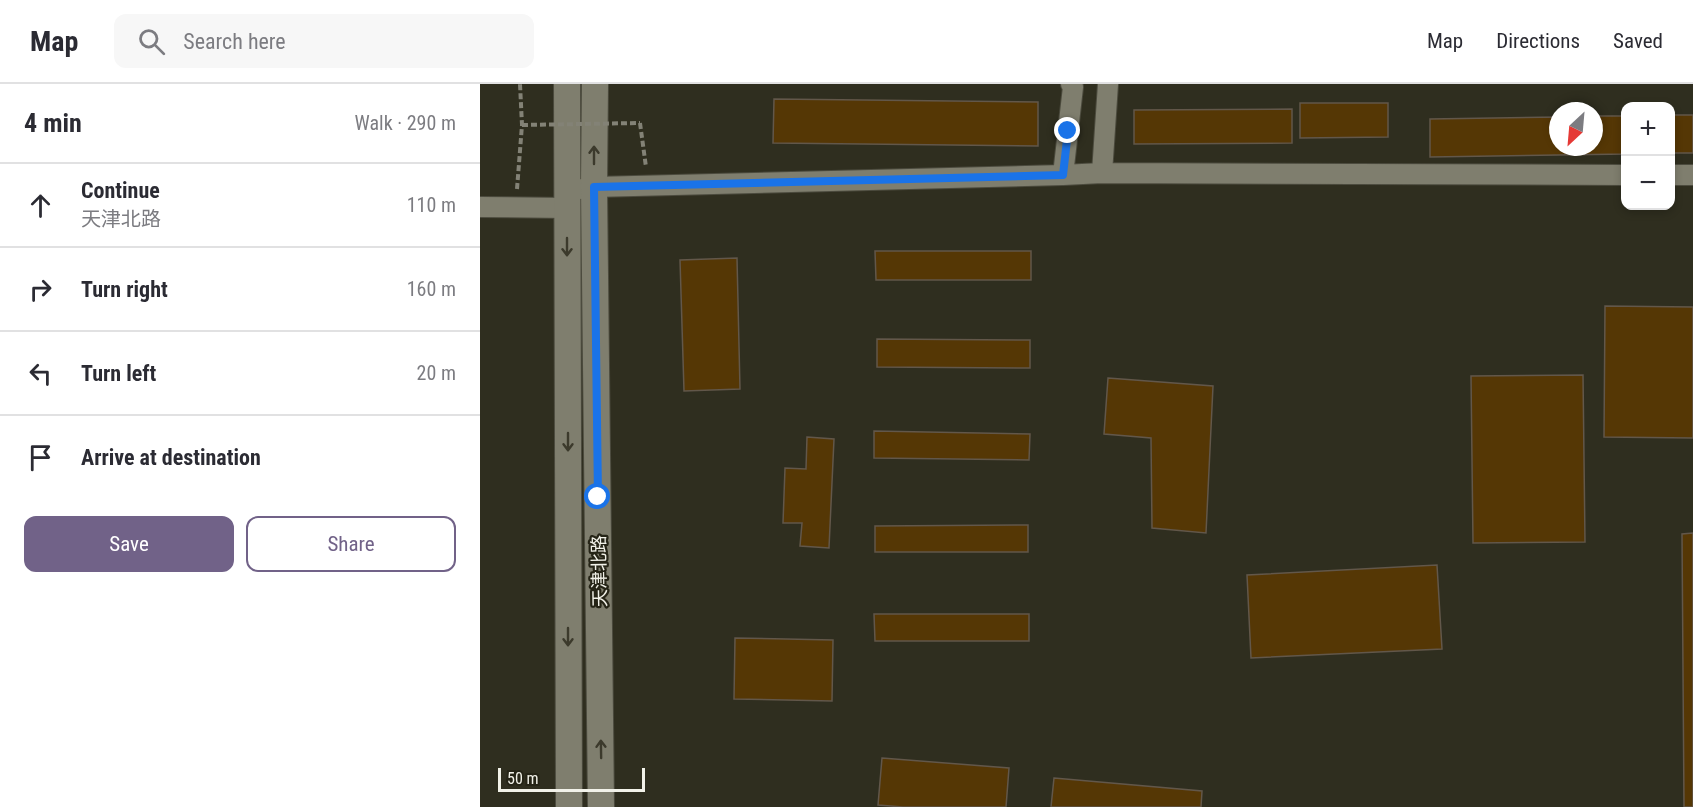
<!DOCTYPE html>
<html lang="en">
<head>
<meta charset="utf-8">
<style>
	body { margin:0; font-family:"Roboto Condensed","Noto Sans SC",sans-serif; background:#f7f7f7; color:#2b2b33 }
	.controls { position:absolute; right:18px; top:18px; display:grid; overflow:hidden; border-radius:12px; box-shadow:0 3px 9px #0003 }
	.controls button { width:54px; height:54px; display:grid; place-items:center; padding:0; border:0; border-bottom:2px solid #e1e1e2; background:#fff; color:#2b2b33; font:30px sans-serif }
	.compass { position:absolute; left:1069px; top:18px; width:54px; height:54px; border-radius:50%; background:#fff; box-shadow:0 3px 9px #0003; rotate:206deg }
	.scale { position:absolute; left:18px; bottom:15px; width:147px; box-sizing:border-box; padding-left:6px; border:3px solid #f2f2e9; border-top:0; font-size:16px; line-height:21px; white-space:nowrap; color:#f2f2e9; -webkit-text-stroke:4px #252416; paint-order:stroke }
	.stop { position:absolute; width:18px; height:18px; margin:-14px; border:4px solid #1a73e8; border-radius:50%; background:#fff }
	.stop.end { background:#1a73e8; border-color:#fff; box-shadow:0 2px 6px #0008 }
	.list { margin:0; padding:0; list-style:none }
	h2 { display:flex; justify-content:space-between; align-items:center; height:78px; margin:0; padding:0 24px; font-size:26px }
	h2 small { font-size:20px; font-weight:400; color:#7c7c81 }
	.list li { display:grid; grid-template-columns:39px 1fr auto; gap:18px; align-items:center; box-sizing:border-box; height:84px; padding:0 24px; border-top:2px solid #e1e1e2 }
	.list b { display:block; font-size:22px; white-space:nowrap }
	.list p { margin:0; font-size:20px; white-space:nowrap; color:#7c7c81 }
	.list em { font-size:20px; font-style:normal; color:#7c7c81 }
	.actions { display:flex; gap:12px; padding:18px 24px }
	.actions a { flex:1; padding:14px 0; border:2px solid #716288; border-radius:12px; text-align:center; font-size:21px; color:#716288 }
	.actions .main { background:#716288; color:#fff }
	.icon { flex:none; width:33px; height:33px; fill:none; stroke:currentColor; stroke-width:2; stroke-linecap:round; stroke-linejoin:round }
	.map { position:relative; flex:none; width:1213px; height:723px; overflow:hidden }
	header { display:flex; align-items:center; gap:36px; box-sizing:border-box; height:84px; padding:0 30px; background:#fff; border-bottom:2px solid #e1e1e2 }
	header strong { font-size:28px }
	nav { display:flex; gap:33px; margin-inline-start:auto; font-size:21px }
	.search { width:420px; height:54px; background:#f7f7f7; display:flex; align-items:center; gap:15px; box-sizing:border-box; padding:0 21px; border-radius:12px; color:#7c7c81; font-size:22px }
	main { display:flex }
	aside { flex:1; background:#fff }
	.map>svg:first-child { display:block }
	.building { fill:#553705; stroke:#62574a; stroke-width:1.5 }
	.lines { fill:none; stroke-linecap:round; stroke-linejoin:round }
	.minor-casing { stroke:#4c4b3e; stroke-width:22 }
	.tertiary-casing { stroke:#4c4b3e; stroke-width:28 }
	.path { stroke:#838276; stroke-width:4; stroke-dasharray:6 3; stroke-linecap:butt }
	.minor { stroke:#7f7e6e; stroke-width:20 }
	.tertiary { stroke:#7f7e6e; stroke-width:26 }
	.path-bridge { stroke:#838276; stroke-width:4; stroke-dasharray:6 3; stroke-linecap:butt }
	.oneway { stroke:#3c3a2c }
	.route { stroke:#1a73e8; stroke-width:8 }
	.labels { text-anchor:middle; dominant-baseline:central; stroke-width:4.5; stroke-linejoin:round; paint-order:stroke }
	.street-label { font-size:18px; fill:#f2f2e9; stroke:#252416 }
</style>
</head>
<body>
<header>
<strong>Map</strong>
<div class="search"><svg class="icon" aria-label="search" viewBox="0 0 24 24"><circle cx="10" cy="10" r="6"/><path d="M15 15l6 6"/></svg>Search here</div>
<nav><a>Map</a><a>Directions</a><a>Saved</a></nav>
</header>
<main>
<aside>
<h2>4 min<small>Walk · 290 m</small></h2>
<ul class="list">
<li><svg class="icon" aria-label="ahead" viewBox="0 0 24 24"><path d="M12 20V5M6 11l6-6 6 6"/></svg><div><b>Continue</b><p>天津北路</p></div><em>110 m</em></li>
<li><svg class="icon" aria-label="right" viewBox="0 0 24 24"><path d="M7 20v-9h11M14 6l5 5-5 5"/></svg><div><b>Turn right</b></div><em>160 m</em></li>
<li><svg class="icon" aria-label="left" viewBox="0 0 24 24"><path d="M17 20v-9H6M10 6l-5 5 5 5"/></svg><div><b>Turn left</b></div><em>20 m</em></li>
<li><svg class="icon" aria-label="arrive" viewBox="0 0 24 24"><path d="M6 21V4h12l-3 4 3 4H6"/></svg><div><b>Arrive at destination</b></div></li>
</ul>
<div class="actions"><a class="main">Save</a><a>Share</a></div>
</aside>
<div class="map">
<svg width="1213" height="723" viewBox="0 0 1213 723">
	<rect width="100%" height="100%" fill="#2f2e1f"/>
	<path class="building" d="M294,15l264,3v44l-265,-3z
		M820,19h88v34l-88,1z
		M812,25v34l-158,1v-34z
		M1190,31h23v38h-23z
		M1114,32h32v38l-196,3v-38l128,-2v30h36z
		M395,167h156v29h-155z
		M257,174l3,131 -56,2 -4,-131z
		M1125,222l88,1v131l-89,-1z
		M397,255l153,1v28l-153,-1z
		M1103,291l2,167 -112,1 -2,-167z
		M628,294l105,8 -7,147 -54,-5 -1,-90 -47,-4z
		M394,347l156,3 -1,26 -155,-2z
		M327,353l27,2 -5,109 -29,-2 2,-23h-19l2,-55 21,1z
		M548,441v27h-153v-26z
		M1213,449v274h-9l-2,-273z
		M957,481l5,84 -191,9 -4,-83z
		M394,530h155v27h-154z
		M255,554l98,2 -1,61 -98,-2z
		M402,674l127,10 -3,39h-103l-25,-2z
		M574,694l148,13 -1,16h-150z"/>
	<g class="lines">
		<defs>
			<path id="minor" d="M622,89l6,-89
				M583,91l10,-88 -2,-3
				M1190,91h23
				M102,105l12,-2 469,-12 39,-2 524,2
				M0,123l87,1"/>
			<path id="tertiary" d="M87,0l2,723
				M115,0l-1,103 7,620"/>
		</defs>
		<use href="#minor" class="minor-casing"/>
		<use href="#tertiary" class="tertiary-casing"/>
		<path class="path" d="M160,39l6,44
			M37,105l5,-64 -2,-41"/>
		<use href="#minor" class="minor"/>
		<use href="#tertiary" class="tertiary"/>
		<path class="path-bridge" d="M42,41l118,-2"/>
	</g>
	<defs><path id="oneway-shaft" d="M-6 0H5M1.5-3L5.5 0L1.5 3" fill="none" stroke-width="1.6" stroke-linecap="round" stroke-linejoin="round" transform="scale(1.5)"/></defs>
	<g class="oneway">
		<use href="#oneway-shaft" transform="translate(114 71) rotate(-90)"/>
		<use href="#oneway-shaft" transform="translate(87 163) rotate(90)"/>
		<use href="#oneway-shaft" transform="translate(88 358) rotate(90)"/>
		<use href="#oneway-shaft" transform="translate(88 553) rotate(90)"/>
		<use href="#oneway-shaft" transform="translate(121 665) rotate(-91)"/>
	</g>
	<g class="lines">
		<path class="route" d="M118,413l-4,-310 469,-12 5,-44"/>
	</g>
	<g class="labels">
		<g class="street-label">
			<text transform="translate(119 487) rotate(-91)">天津北路</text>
		</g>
	</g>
</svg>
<div class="controls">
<button>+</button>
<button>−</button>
</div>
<svg class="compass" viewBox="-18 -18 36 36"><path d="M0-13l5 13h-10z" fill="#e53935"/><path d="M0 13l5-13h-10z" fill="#7c7c81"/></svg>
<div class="scale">50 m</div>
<div class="stop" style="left:118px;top:413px"></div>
<div class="stop end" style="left:588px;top:47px"></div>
</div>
</main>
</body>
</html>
